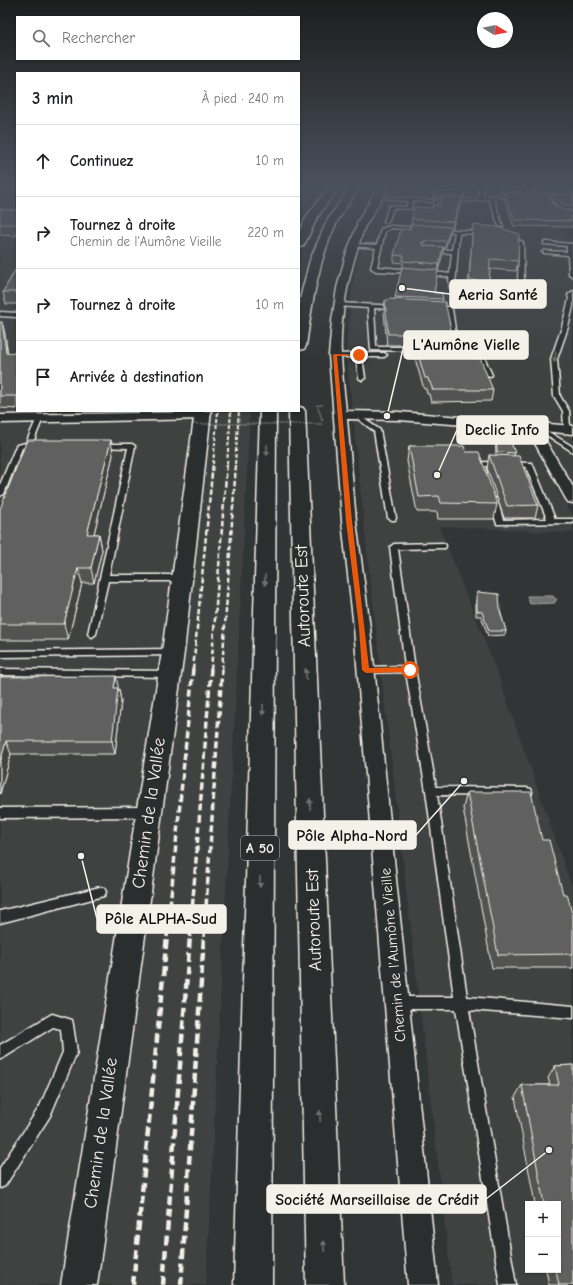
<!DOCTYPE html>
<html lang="fr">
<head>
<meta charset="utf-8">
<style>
	body { margin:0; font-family:"Comic Neue",sans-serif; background:#f6f6f6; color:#202124 }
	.controls { position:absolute; right:12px; bottom:12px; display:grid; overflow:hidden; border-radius:0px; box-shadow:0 1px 3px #0004 }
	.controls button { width:36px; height:36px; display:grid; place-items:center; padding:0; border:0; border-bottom:1px solid #e0e0e0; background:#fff; color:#202124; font:20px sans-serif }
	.compass { position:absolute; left:477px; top:12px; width:36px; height:36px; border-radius:50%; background:#fff; box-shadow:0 1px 3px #0004; rotate:100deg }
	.stop { position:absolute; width:12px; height:12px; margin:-9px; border:3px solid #ea580c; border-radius:50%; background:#fff }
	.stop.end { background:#ea580c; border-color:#fff; box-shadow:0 1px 4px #0008 }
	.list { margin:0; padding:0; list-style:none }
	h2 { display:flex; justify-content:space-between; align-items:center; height:52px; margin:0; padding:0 16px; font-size:17px }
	h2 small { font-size:13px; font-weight:400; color:#757577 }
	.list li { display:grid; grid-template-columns:26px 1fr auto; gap:12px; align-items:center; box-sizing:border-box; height:72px; padding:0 16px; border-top:1px solid #e0e0e0 }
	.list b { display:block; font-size:15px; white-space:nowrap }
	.list p { margin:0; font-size:13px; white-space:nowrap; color:#757577 }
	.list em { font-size:13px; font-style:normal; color:#757577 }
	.icon { flex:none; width:22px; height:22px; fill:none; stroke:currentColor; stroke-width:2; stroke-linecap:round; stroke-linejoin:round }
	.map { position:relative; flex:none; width:573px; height:1285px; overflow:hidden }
	.search { position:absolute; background:#fff; box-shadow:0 1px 3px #0004; left:16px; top:16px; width:284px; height:44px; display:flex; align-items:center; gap:10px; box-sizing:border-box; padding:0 14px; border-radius:0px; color:#757577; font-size:15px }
	.panel { position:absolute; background:#fff; box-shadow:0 1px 3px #0004; left:16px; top:72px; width:284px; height:340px; border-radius:0px }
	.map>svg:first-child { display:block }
	.built { fill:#404242; fill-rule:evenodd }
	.water { fill:#727370; stroke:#a6a5a0 }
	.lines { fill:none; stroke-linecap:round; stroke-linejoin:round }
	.service-casing { stroke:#f4f1e8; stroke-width:3 }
	.minor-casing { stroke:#f4f1e8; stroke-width:3 }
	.tertiary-casing { stroke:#f4f1e8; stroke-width:3 }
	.motorway-casing { stroke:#f4f1e8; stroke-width:3 }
	.path { stroke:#f4f1e8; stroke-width:1.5; stroke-dasharray:0.5 1.5; stroke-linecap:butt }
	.service { fill:#2a2d2e; fill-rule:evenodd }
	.minor { fill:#2a2d2e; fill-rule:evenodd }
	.tertiary { fill:#2a2d2e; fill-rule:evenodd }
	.motorway { fill:#2a2d2e; fill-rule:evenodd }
	.rail-far3 { stroke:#f4f1e8; stroke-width:2; stroke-dasharray:4 2; stroke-linecap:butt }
	.rail-far2 { stroke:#f4f1e8; stroke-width:2.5; stroke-dasharray:5.5 2.5; stroke-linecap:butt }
	.rail-far1 { stroke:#f4f1e8; stroke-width:3.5; stroke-dasharray:7 3.5; stroke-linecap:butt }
	.rail { stroke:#f4f1e8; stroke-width:4.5; stroke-dasharray:9 4.5; stroke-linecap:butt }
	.path-bridge { stroke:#f4f1e8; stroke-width:1.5; stroke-dasharray:0.5 1.5; stroke-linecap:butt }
	.wall { fill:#525352; stroke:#f4f1e8; fill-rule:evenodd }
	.shaded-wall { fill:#424342; stroke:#f4f1e8 }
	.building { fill:#5f605f; stroke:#f4f1e8 }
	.oneway { fill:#71726f }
	.route { fill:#ea580c }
	.labels { text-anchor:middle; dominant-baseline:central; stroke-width:3; stroke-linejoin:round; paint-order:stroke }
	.shield { fill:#2a2d2e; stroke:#b7b6b0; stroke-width:1 }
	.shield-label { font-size:14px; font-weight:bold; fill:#f4f1e8 }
	.street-label { font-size:15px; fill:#f4f1e8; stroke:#2a2d2e }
	.near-street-label { font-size:18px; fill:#f4f1e8; stroke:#2a2d2e }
	.leader { fill:none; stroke:#f4f1e8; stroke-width:1.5 }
	.callout-dot { fill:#f4f1e8; stroke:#2a2d2e; stroke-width:1.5 }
	.callout { fill:#f4f1e8; stroke:#f4f1e8; stroke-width:1.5 }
	.callout-label { font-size:16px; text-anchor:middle; font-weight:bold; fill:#111 }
</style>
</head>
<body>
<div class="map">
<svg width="573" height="1285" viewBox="0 0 573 1285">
	<rect width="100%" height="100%" fill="#323535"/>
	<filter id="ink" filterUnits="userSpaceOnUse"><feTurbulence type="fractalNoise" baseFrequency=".025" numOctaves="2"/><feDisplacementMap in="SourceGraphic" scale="8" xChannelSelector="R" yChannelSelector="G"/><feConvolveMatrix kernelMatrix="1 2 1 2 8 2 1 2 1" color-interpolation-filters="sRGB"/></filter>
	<g filter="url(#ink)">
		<path class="built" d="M0,184h17v227h233l-44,874h-206z
			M392,184h181v12l-27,-1 20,42 7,1v249l-18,-1 18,30v17l-134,-7 58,146 76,218v395h-121l-88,-761 -18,-174 7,-67 9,-41 16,-37zM528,1204h30v66h-30z"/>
		<path class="water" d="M527,596h26l4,4 -3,2 1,1 -25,1z"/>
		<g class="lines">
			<defs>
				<path id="service" d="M399,184h13l13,2 -2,1z
					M479,184h4v13l7,-2 2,1 24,-3 -1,-9h4l1,11 -27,3 10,29 -4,-1 -10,-27 -34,4 -43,-2 -1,8 -18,-1 -5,14 -2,1 -2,-1 5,-16 18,1 1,-6 -34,-4 2,-1c34,2 68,7 103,2z
					M554,195h19v2l-22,2c5,12 10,13 22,14v2c-16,-1 -21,-1 -26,-17z
					M391,226l30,2 2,1 -2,1 -30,-2 -6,3 -8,36 36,3 3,2 -1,1 -39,-2 -5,-3 5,-20 -24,-2 -2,-1 2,-1 25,1 4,-16z
					M438,229l47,3 2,1 -2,1 -26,-1 -4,53 9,6 10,1 36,-1 8,-6 1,-43 -14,-5v-2h2l16,6 1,45 -13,9 -37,1 -14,-3 -10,-6 -1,-11 -25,-3v-2l2,-1 24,3 2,-21 -21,-1 -2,-1 2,-1h21l3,-18 -17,-2z
					M546,242l27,2v2h-1l1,31 -4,-3 -1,-19 -24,-2 -2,-1 2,-1 23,1v-6l-23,-2v-2z
					M573,291v15l-5,21 -11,32 3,37 9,15 1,18 -3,2 -3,-2 -1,-18 -9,-15 -3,-37 11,-32 7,-28 -1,-4z
					M339,303l59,3v2l-2,1 -22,-1 2,39h49l3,2 -3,2 -54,-1 -3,-42 -31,-2v-2z
					M433,307h16l3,2 6,40 -12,2 -3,-2 10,-2 -7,-37 -13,-1z
					M0,312l17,1v4l-17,-1z
					M469,352l15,5 8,18 -1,1 -5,-1 -7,-16 -12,-4 -1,-1z
					M333,354l51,-1 3,2 -3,2h-22l3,21 -3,2 -3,-2 -3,-21h-21l-3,-2z
					M356,413l24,17 16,88 -1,2h-3l-4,-2 -14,-87 -20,-15 -1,-1z
					M40,416l3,2 -11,27 -1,1 -9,2 -18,46 -4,2v-11l16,-39 1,-1 9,-2 11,-25z
					M536,424l37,23v5l-39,-25 -1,-1z
					M100,444h32l3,2 -26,129h74l4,3 -4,3h-75l-12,53 -4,3 -4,-3 40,-186 -30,-1v-2z
					M478,462l54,1 23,56h18v4l-76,1 -8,-25 4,-2 4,2 6,21 44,-1 -21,-52 -41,-1 2,6 -4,2 -4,-2 -2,-8z
					M442,543l3,1 1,2 -1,2 -47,1 17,120 21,118 91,1 4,1 1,3 -1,3 -4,1 -90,-1 30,202 106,9v12l-104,-8 47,275h-16l-44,-276h-59l-5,-1 -1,-5 1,-5 5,-1h57l-28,-206 -20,-119 -40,1 -3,-1 -2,-2 2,-2 3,-1 39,-1 -15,-119 4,-3z
					M173,649l5,3 -5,3 -173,2v-6z
					M0,669l170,2 3,1 2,2 -2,2 -3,1 -170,-2z
					M148,807l4,2 1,3 -1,3 -4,2 -148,1v-10z
					M100,887l4,1 2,4 -2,4 -4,1 -100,26v-12z
					M52,1014l20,6 1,5 4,27 -27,64 -45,70 -5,2v-20l40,-62 23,-54 -2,-23 -8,-2 -53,33v-15z"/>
				<path id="minor" d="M362,220l4,3c-15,41 -27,88 -25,133 1,18 3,37 5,55l53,1 174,14v8l-30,-3 1,7 29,49v16l-5,-1 -2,-3 -34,-61 -2,-8 -131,-10 -52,-1 9,102 14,107 68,657h-30l-54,-657 -12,-107 -13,-166 3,-34 5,-33 9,-33 12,-32z
					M202,412l4,1 2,3 -2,3 -206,4v-8z"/>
				<path id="tertiary" d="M380,184h10l-24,41h-8l-1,-2z
					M195,411h16l-27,241 -87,633h-36l101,-633z"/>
				<path id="motorway" d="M331,184h10l-23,32 -13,27 -2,3 -4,1v-15l8,-16z
					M352,184h10c-8,12 -17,23 -24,36 -20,39 -26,83 -32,126l-2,3 -5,1v-47l11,-43 17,-39z
					M299,407l4,1 2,3 39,874h-38l-17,-874h10z
					M260,411h16l-4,874h-38z"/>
			</defs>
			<use href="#service" class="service-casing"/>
			<use href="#minor" class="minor-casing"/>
			<use href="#tertiary" class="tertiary-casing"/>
			<use href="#motorway" class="motorway-casing"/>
			<path class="path" d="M495,269l14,2
				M323,405h-6l6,17"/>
			<use href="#service" class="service"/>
			<use href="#minor" class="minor"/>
			<use href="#tertiary" class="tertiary"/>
			<use href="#motorway" class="motorway"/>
			<path class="rail-far3" d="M213,464l5,-53
				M227,464l4,-53
				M235,464l4,-53"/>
			<path class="rail-far2" d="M193,670l20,-207
				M211,670l16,-207
				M222,670l14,-207"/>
			<path class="rail-far1" d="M167,937l26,-268
				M190,937l21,-268
				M204,937l18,-268"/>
			<path class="rail" d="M133,1285l34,-349
				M163,1285l27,-349
				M181,1285l23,-349"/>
			<path class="path-bridge" d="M193,424h130"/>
		</g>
		<path class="wall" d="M435,184h34l-6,14h-1l-1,5 -9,26 -1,-1 -1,6 -5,14h-2v6l-6,17 -3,22 9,6 -1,3 10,32 -2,11h-4l9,2 38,43 -2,11 -60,1 -2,-8h-2l-1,-5h-2l-11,-37 1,-7h-27l-3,-33 1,-11 10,-1 8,-32v-5l-9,-1v-7l16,-26 2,-10 21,-11z
			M498,184h17v3l-1,5h7l-1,-8h51v4l-1,5 3,2v27l-1,5 -58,-1 -10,-28v-5h-2zM554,194h14l-14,1 -1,5 7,8 -7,-3 -4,-9z
			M0,209l17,1v26l-17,-1z
			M473,225l45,36 -2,10 -26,-2 -1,12 -2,10 -19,-1 4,-55z
			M17,267v37h-11l-3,-12z
			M0,322h2l3,12 3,19h9v56l-17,-1z
			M496,421l19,32 -1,3 24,49 -3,13h-31l-17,-50 2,-13 7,1 -1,-27z
			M409,446l57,6 31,52 -3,15h-56l-1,-7h-20l-10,-51z
			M113,455l-19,79h5l3,16 -8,33h-12l-14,57h-68v-131z
			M477,592l23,19 6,20 -1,4 -17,1 -7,-20h-5v-19z
			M0,677l119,12 2,12 -6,53h-104l-11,40z
			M467,792l75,48 21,54 10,22v52h-81l-29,-160z
			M573,1065v220h-24l-3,-15h12v-66h-23l-20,-107 7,-12h28l-2,-7 7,-12z"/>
		<path class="shaded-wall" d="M467,184h2l-6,14 1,-7z
			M545,184h1v5l-12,3 1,-5z
			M555,188l-1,6 -8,3 1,-5z
			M438,197v7l-5,3 1,-6z
			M462,197l-1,6 -9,26 1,-7z
			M451,227l-1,7 -5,14 1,-7z
			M425,241l-1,7 -3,-5z
			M443,247v7l-5,17 1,-7z
			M2,322l3,12 4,31 -3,-12z
			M111,440l2,15 -23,95 -3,-16z
			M99,534l3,16 -8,33 -3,-15z
			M78,568l4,15 -14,57 -4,-16z
			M116,676l5,25 -6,53 -3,-13 2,-53z
			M6,741l5,13 -11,40v-31z"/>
		<path class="building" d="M435,184h32l-3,7 -29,1z
			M501,184h14v3l-12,1z
			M522,184h23l-10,3h-13z
			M548,184h23v4h-16l-8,4 6,13 11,5 9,1v5h-2l2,5 -58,-1 -11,-27 32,-1 14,-5 1,-2z
			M573,193v13l-12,-3 -7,-8z
			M435,197h27l-9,25 -41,-3 2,-12 19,1v-2l7,-1 2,-6 -4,-2 -4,4z
			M0,209l17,2v13h-17z
			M411,224l40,3 -5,14h-21l-4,2 4,3 18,1 -4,17 -36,-3 1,-5 -10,-1 7,-26h9z
			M473,225l24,2 22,7 -1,27 -28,-2 -1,22 -20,-1z
			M17,267v25h-14z
			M402,267l36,3 -4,23h8l1,6 -48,-2z
			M389,299l56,3 7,32h-64l-3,-33z
			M0,322h2l4,31h11v43h-17z
			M414,340h33l-3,3 2,2 8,1 1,1 21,1 17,42h-60l-3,-8h-1l-1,-4h-3z
			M496,421h7l12,32 -18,-1z
			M27,440h84l-24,94h12l-8,34h-13l-14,56h-64v-115z
			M409,446h55l2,6h13l18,52 -56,-1 -2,-7 -20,1z
			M489,455l30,1 19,49 -31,1z
			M477,592l22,2 1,17 6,20h-17l-7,-19 -5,-1z
			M116,676l-2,12h4l-6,53h-106l-6,22v-86z
			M467,792h64l11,48h7l14,54h4l6,22v38l-75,1z
			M573,1065v220h-14l-3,-15h2v-66h-14l-22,-119h37l-4,-19z"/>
		<defs><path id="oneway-solid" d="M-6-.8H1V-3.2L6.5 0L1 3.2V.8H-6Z"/></defs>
		<g class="oneway">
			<use href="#oneway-solid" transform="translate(555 357) rotate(101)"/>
			<use href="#oneway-solid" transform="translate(267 450) rotate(91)"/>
			<use href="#oneway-solid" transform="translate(265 580) rotate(91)"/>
			<use href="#oneway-solid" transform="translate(306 674) rotate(-92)"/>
			<use href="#oneway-solid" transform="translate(263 710) rotate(91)"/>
			<use href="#oneway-solid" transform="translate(310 804) rotate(-92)"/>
			<use href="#oneway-solid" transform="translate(260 882) rotate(91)"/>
			<use href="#oneway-solid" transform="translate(320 1116) rotate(-92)"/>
			<use href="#oneway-solid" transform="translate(324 1246) rotate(-92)"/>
		</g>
	</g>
	<linearGradient id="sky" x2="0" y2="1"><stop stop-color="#1c1d1d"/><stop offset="0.51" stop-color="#49515c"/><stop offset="1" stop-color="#49515c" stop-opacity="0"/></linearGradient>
	<rect width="573" height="364" fill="url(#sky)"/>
	<path class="route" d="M335,354l27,1 -25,1 15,165 17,147 41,-1 4,3 -4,2 -44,1 -4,-3 -3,-42 -13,-107 -13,-166z"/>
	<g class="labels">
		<rect class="shield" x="241" y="836" width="38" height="24" rx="3"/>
		<g class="shield-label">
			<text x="260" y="848">A 50</text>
		</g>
		<g class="street-label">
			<text transform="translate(393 955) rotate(-95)">Chemin de l'Aumône Vieille</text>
		</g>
		<g class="near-street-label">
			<text transform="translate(303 596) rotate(-92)">Autoroute Est</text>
			<text transform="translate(149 813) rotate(-82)">Chemin de la Vallée</text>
			<text transform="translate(314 920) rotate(-92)">Autoroute Est</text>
			<text transform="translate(101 1133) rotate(-82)">Chemin de la Vallée</text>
		</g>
	</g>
	<path class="leader" d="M402 288L450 294M387 416L404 345M437 475L457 430M464 781L416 835M81 856L97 919M549 1150L486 1199"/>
	<g class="callout-dot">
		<circle cx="402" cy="288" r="4"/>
		<circle cx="387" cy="416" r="4"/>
		<circle cx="437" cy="475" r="4"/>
		<circle cx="464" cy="781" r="4"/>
		<circle cx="81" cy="856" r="4"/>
		<circle cx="549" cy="1150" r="4"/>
	</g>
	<g class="callout">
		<rect x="450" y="280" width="96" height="28" rx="4"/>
		<rect x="404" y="331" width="124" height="28" rx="4"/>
		<rect x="457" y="416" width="91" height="28" rx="4"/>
		<rect x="289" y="821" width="127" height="28" rx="4"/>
		<rect x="97" y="905" width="129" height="28" rx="4"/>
		<rect x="267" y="1185" width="219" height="28" rx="4"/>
	</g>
	<g class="callout-label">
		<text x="498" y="300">Aeria Santé</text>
		<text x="466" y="350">L'Aumône Vielle</text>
		<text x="502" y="435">Declic Info</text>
		<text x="352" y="841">Pôle Alpha-Nord</text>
		<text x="161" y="924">Pôle ALPHA-Sud</text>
		<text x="377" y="1205">Société Marseillaise de Crédit</text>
	</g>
</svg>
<div class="controls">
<button>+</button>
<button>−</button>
</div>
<svg class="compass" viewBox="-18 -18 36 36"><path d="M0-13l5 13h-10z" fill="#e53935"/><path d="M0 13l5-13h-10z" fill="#757577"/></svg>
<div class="stop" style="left:410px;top:670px"></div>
<div class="stop end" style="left:359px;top:355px"></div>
<div class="search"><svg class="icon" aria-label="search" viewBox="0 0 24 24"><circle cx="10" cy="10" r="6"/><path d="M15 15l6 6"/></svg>Rechercher</div>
<section class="panel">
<h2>3 min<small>À pied · 240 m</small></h2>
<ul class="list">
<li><svg class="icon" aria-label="ahead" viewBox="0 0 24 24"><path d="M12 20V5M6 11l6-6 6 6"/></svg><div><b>Continuez</b></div><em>10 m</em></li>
<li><svg class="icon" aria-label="right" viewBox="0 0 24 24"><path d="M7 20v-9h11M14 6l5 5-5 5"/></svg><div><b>Tournez à droite</b><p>Chemin de l'Aumône Vieille</p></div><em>220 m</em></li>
<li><svg class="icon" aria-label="right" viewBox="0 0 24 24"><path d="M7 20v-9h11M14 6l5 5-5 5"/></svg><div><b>Tournez à droite</b></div><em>10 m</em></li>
<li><svg class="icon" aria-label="arrive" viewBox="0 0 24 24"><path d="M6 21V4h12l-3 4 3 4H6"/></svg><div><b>Arrivée à destination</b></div></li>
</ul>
</section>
</div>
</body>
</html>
